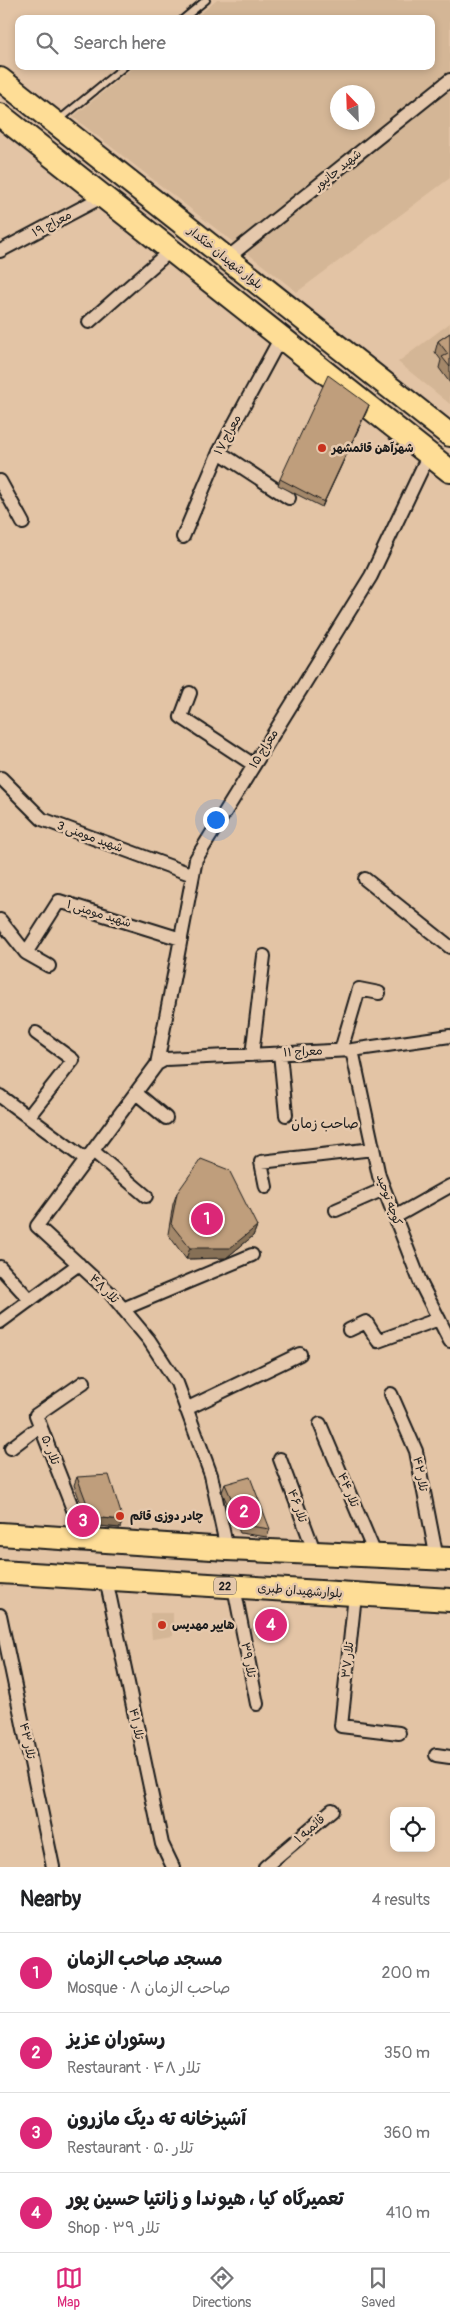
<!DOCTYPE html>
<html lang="en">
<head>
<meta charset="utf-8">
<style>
	body { margin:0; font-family:Pangolin,"Playpen Sans Arabic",sans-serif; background:#f6f6f6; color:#202124 }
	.controls { position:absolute; right:15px; bottom:15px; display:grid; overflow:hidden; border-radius:10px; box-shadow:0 2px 8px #0003 }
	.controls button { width:45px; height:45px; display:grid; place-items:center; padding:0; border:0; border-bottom:1px solid #e0e0e0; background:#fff; color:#202124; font:25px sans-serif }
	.compass { position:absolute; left:330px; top:85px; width:45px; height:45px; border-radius:50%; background:#fff; box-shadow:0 2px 8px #0003; rotate:337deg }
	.you { position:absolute; left:215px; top:819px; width:18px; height:18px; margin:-12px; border:4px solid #fff; border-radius:50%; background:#1a73e8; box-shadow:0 0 0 8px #1a73e833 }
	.badge { display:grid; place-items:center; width:32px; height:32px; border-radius:50%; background:#db2777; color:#fff; font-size:16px; font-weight:700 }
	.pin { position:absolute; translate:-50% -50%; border:2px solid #fff; box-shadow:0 1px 5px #0006 }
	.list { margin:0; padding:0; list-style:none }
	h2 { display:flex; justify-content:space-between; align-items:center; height:65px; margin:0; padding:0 20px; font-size:21px }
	h2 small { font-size:16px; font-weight:400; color:#757577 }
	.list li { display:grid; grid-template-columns:32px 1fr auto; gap:15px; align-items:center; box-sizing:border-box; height:80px; padding:0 20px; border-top:1px solid #e0e0e0 }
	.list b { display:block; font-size:19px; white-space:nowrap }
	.list p { margin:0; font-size:16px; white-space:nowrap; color:#757577 }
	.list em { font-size:16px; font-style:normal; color:#757577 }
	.icon { flex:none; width:28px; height:28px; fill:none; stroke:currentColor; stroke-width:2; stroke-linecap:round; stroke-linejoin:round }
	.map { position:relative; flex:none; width:450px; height:1867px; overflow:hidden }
	.search { position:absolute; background:#fff; box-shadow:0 2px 8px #0003; left:15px; right:15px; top:15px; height:55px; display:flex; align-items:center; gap:12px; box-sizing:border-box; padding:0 18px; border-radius:10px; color:#757577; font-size:19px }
	.sheet { height:385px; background:#fff }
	nav { display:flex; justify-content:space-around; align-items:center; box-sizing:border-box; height:70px; border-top:1px solid #e0e0e0; background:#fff; font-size:14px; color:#757577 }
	nav a { display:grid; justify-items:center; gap:2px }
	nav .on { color:#db2777 }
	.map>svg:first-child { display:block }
	.built { fill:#d4b696; fill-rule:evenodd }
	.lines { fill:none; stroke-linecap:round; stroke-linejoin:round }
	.lane-casing { stroke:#1c1c1c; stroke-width:10 }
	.street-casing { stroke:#1c1c1c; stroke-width:16 }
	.highway-casing { stroke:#1c1c1c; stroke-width:26 }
	.lane { stroke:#e5c8ac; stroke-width:6 }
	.street { stroke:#e5c8ac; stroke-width:12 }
	.highway { stroke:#fedd96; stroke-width:22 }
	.wall { fill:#a4886a; stroke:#1c1c1c }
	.shaded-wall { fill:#866f56; stroke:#1c1c1c }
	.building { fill:#bf9e7b; stroke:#1c1c1c }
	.poi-dot { fill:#c8321e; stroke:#e5c8ac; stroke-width:2 }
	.labels { text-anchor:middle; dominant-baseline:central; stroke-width:5; stroke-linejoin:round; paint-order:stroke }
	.shield { fill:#e5c8ac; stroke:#585047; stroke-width:1 }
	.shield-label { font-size:11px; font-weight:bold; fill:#1c1c1c }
	.street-label { font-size:12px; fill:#1c1c1c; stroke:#e5c8ac }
	.poi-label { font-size:12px; font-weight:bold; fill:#1c1c1c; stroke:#e5c8ac; text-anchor:start }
	.neighbourhood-label { font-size:14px; fill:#1c1c1c; stroke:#e5c8ac }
</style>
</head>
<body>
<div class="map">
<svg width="450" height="1867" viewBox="0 0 450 1867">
	<rect width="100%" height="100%" fill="#e3c4a5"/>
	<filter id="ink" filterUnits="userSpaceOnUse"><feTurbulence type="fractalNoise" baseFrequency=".02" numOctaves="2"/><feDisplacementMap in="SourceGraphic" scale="10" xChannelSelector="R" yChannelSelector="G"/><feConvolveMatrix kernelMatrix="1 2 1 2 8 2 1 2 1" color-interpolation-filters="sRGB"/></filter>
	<g filter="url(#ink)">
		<path class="built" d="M217,0h233v178l-153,114 -224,-175 62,-51h296v-47h-237zM338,92h30v30h-30z
			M450,323v81l-52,-42z
			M150,1613h23v23l-21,3z"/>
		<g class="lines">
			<defs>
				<path id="lane" d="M183,19l23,-19
					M59,120l66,-54"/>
				<path id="street" d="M0,251l104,-55
					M226,259l224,-179
					M89,322l82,-72
					M219,452l70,46
					M0,481l23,42
					M183,537l36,-85 62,-115
					M190,693l-9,24 73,48
					M1,778l41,41 151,56
					M365,879l85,68
					M0,920l26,33 33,-52 122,38
					M26,953l23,13
					M341,1050l18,-61 20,4
					M352,1050l27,126 42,108 29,57
					M280,1053l6,62
					M252,1055l12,-99
					M157,1064l39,-205 175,-283 58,-122
					M136,1093l30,25
					M0,1096l86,64
					M29,1116l44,-56 -37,-27
					M93,1151l53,45
					M266,1187l-5,-25 112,-13
					M336,1210l48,-21
					M395,1217l55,-31
					M0,1267l30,33
					M123,1309l129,-54
					M0,1322l79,-58
					M349,1330l17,-8 12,19 61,-22
					M84,1382l-48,33 49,125
					M391,1394l25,57 21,108
					M186,1409l114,-55
					M320,1424l56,132
					M11,1448l29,-22
					M280,1459l35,94
					M227,1549l-16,-74 -34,-92 -28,-43 -39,-47 -73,-67 120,-162 9,-5 186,-9 98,-14
					M106,1579l56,265 11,23
					M234,1587l23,117
					M355,1595l-14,131 58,7
					M0,1615l53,252
					M436,1755l14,2
					M265,1867l67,-57"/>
				<path id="highway" d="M0,79l450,356
					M0,115l450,356
					M0,1534l227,15 223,10
					M0,1572l450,28"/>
			</defs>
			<use href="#lane" class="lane-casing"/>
			<use href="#street" class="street-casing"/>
			<use href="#highway" class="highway-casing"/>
			<use href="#lane" class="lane"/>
			<use href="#street" class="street"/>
			<use href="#highway" class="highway"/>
		</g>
		<path class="wall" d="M450,333v50l-11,-15 2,-8 -6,-8 3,-11z
			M369,405l-47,102 -44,-22 2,-6z
			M177,1193l80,33 -4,10 -27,22 -40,1 -18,-25 5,-30z
			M77,1477l43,51 -31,-3 -15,-40z
			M225,1484l45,45 -3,8 -27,-4 -18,-41z"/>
		<path class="shaded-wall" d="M369,405l-2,6 -45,96 2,-5z
			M257,1226l-4,10 -27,22 -40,1 4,-11z
			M92,1517l31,3 -3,8 -31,-3z"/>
		<path class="building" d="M450,333v34l-8,-10 6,-3 -10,-13z
			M328,375l41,30 -45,97 -44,-23z
			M201,1159l28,11 28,56 -27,22h-40l-19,-24 6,-31z
			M109,1475l14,45 -31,-3 -15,-40z
			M250,1477l20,52 -27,-4 -18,-41z"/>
	</g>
	<g class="poi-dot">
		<circle cx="322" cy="448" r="5"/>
		<circle cx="120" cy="1516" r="5"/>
		<circle cx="162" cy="1625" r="5"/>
	</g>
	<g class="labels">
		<rect class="shield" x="214" y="1577.5" width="22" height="17" rx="4"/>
		<g class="shield-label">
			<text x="225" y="1586">22</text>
		</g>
		<g class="street-label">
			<text transform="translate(338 170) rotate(-39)">شهید جانپور</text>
			<text transform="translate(52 224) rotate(-28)">معراج ۱۹</text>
			<text transform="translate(225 258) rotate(39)">بلوار شهیدان خنکدار</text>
			<text transform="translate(228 435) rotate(-62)">معراج ۱۷</text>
			<text transform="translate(264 749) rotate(-58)">معراج ۱۵</text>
			<text transform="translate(90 837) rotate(20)">شهید مومنی 3</text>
			<text transform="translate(99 914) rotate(17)">شهید مومنی ۱</text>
			<text transform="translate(303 1052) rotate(-3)">معراج ۱۱</text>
			<text transform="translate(389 1200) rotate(70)">کوچه توحید</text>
			<text transform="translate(104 1289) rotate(45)">تلار ۴۸</text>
			<text transform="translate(50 1450) rotate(69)">تلار ۵۰</text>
			<text transform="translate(420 1474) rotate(79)">تلار ۴۲</text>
			<text transform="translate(348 1490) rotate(67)">تلار ۴۴</text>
			<text transform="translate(297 1506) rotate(70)">تلار ۴۶</text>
			<text transform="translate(300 1591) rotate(4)">بلوارشهیدان طبری</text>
			<text transform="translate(248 1660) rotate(79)">تلار ۳۹</text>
			<text transform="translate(348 1660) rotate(-84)">تلار ۳۷</text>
			<text transform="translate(136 1724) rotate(78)">تلار ۴۱</text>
			<text transform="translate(27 1741) rotate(78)">تلار ۴۳</text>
			<text transform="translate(310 1829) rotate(-41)">قائمیه ۱</text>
		</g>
		<g class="poi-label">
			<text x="332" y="448">شهرآهن قائمشهر</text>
			<text x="130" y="1516">چادر دوزی قائم</text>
			<text x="172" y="1625">هایپر مهدیس</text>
		</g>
		<g class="neighbourhood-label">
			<text x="325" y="1123">صاحب زمان</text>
		</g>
	</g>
</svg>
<div class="controls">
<button><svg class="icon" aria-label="locate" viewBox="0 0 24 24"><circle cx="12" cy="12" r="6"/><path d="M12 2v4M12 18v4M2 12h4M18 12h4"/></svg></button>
</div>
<svg class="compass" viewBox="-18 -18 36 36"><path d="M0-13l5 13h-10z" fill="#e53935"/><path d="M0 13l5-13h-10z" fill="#757577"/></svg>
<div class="you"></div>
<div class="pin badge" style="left:207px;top:1219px">1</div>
<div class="pin badge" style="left:244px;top:1512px">2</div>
<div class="pin badge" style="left:83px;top:1521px">3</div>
<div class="pin badge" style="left:271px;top:1625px">4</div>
<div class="search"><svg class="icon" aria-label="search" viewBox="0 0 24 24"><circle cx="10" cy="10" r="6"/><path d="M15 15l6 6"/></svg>Search here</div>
</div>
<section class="sheet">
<h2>Nearby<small>4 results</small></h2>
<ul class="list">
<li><span class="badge">1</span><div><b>مسجد صاحب الزمان</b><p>Mosque · صاحب الزمان ۸</p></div><em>200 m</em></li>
<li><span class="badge">2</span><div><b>رستوران عزیز</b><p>Restaurant · تلار ۴۸</p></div><em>350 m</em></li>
<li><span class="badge">3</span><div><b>آشپزخانه ته دیگ مازرون</b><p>Restaurant · تلار ۵۰</p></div><em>360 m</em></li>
<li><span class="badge">4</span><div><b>تعمیرگاه کیا ، هیوندا و زانتیا حسین پور</b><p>Shop · تلار ۳۹</p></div><em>410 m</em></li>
</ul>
</section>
<nav>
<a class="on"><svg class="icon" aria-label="map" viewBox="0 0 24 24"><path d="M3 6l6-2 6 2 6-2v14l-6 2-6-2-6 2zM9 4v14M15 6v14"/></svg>Map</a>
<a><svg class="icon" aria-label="directions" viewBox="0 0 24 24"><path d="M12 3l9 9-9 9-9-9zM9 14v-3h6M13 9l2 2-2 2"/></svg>Directions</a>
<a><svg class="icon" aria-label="saved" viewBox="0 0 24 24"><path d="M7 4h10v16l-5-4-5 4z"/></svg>Saved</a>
</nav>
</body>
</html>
